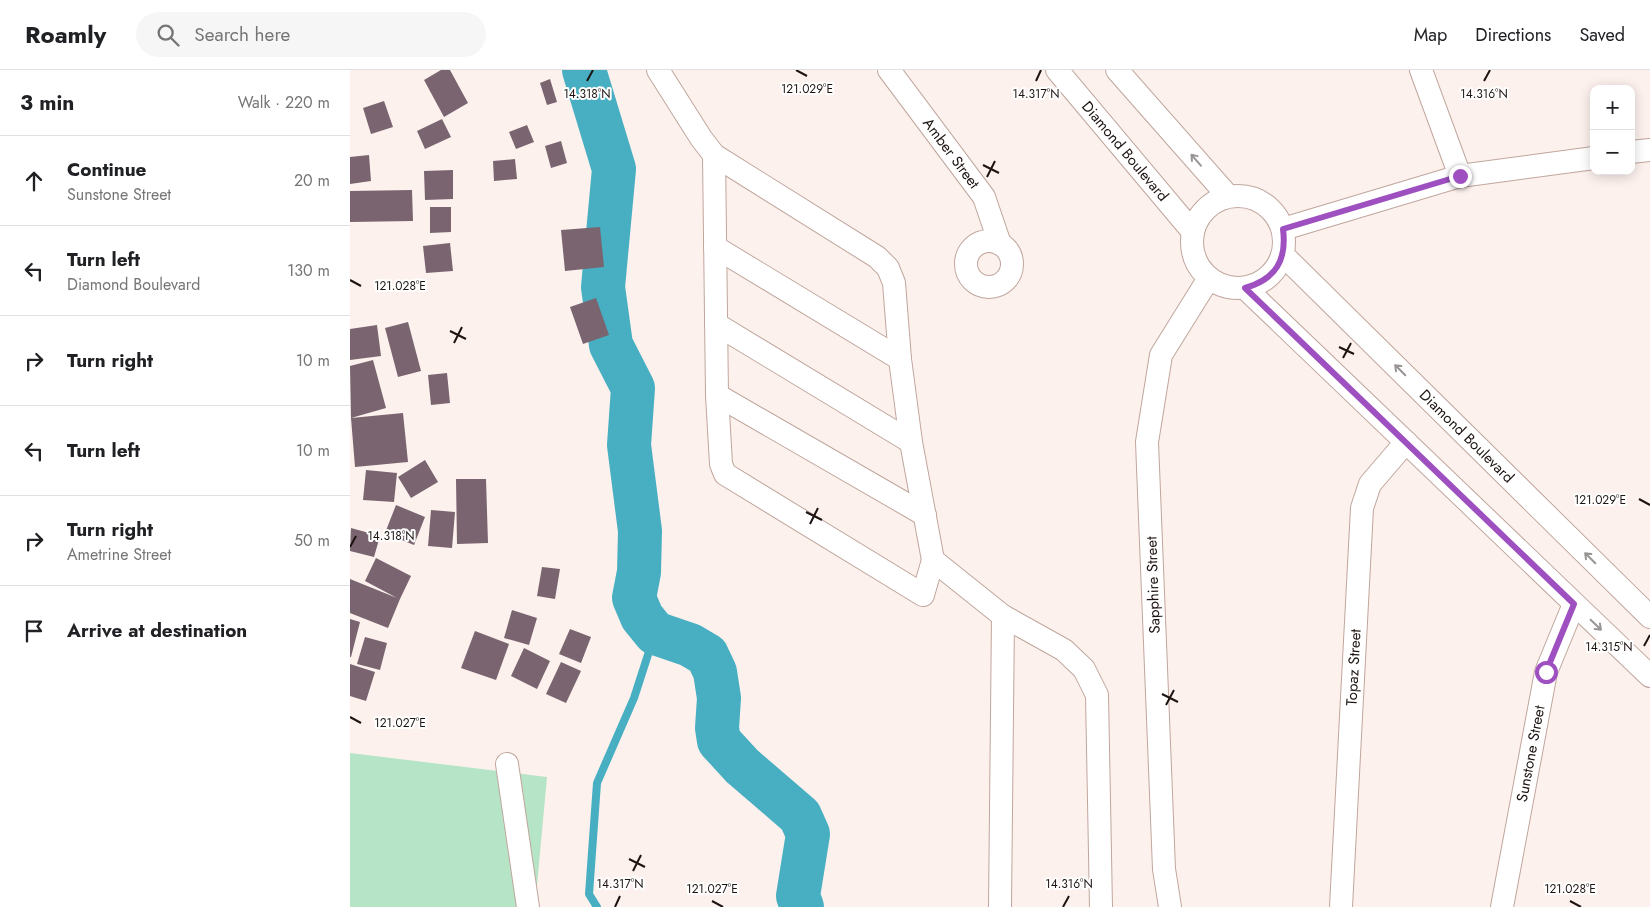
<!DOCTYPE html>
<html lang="en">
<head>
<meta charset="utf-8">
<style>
	body { margin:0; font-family:Jost,sans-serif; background:#f6f6f6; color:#202124 }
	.controls { position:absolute; right:15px; top:15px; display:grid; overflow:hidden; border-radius:10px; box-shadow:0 2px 12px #0003 }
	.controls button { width:45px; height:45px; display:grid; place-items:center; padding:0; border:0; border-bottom:1px solid #e0e0e0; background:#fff; color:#202124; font:25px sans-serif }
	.stop { position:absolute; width:15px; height:15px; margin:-11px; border:4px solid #9e50c1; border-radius:50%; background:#fff }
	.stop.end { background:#9e50c1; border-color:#fff; box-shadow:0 1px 5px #0008 }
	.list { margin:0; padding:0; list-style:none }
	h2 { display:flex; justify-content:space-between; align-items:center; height:65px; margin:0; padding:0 20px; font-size:21px }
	h2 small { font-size:16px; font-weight:400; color:#757577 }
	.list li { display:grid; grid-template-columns:32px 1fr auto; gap:15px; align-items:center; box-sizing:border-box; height:90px; padding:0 20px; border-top:1px solid #e0e0e0 }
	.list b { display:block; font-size:19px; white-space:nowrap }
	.list p { margin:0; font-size:16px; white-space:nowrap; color:#757577 }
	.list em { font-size:16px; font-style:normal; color:#757577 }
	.icon { flex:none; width:28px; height:28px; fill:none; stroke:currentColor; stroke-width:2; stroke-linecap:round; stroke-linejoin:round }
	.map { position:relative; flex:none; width:1300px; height:837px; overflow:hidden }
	header { display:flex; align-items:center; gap:30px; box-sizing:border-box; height:70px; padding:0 25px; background:#fff; border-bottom:1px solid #e0e0e0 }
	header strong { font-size:24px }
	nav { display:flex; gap:28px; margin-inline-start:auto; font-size:18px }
	.search { width:350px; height:45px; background:#f6f6f6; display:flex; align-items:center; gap:12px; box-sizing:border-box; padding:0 18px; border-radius:28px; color:#757577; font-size:19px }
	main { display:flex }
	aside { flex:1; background:#fff }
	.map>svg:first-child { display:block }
	.green { fill:#b5e5c6 }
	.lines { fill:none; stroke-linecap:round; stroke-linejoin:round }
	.stream { stroke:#47afc1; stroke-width:8 }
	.river { stroke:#47afc1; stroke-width:44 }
	.building { fill:#796470 }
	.minor-casing { stroke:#c0a69d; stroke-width:24 }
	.minor { stroke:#fff; stroke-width:22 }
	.oneway { stroke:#999594 }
	.route { stroke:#9e50c1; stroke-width:6 }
	.ticks { fill:none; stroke:#1d1411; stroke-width:2 }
	.labels { text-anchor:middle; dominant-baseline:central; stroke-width:4; stroke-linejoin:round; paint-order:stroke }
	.street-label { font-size:15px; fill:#1d1411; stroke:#fff }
	.ticks-label { font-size:12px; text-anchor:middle; fill:#1d1411; stroke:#fff; stroke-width:4; stroke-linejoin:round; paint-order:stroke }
</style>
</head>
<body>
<header>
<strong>Roamly</strong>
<div class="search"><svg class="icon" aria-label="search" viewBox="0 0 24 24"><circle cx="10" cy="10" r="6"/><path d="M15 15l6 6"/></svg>Search here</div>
<nav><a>Map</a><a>Directions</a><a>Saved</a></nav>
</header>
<main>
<aside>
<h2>3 min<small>Walk · 220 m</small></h2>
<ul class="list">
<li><svg class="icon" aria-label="ahead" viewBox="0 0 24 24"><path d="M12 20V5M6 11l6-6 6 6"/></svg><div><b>Continue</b><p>Sunstone Street</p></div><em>20 m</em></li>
<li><svg class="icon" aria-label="left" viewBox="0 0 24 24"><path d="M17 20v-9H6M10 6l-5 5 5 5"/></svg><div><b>Turn left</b><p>Diamond Boulevard</p></div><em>130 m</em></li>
<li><svg class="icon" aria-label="right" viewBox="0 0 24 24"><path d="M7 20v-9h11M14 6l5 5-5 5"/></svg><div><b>Turn right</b></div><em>10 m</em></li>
<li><svg class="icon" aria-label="left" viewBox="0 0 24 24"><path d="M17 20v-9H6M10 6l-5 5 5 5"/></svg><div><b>Turn left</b></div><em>10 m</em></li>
<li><svg class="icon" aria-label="right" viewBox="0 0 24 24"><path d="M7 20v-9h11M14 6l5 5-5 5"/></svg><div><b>Turn right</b><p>Ametrine Street</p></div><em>50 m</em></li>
<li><svg class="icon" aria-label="arrive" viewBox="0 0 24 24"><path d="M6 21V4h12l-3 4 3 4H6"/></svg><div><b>Arrive at destination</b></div></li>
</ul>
</aside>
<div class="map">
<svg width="1300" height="837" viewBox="0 0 1300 837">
	<rect width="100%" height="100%" fill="#fcf1ed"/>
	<path class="green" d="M0,683l197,24 -12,130h-185z"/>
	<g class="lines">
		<path class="stream" d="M247,837l-8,-13 8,-111 37,-85 21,-65"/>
		<path class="river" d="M234,0l30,99 -11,118 8,58 22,43 -4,57 11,86 -1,41 -5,26 8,19 13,16 35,12 17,10 8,17 4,26 -2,30 2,13 23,25 58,50 8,18 -10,62 4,11"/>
	</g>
	<path class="building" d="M91,0h9l18,33 -24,14 -20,-37z
		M200,9l7,23 -10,3 -7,-22z
		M34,31l9,26 -22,7 -8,-26z
		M92,49l9,18 -26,12 -8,-18z
		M177,55l7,17 -18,7 -7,-17z
		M211,71l6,22 -16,5 -6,-22z
		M19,85l2,26 -21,3v-27z
		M165,89l2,20 -23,2 -1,-20z
		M103,100v29l-28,1 -1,-29z
		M62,120l1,31 -63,1v-31z
		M80,137h21v25l-21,1z
		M250,157l4,40 -39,4 -4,-41z
		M100,173l3,28 -27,2 -3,-27z
		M246,228l13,37 -26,9 -13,-37z
		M58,252l13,49 -23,6 -13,-49z
		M27,255l4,31 -31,4v-31z
		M23,290l13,48 -35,10 -1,-52z
		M97,303l3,30 -19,2 -3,-30z
		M53,343l5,49 -53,5 -4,-49z
		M75,390l13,22 -27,16 -13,-21z
		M16,400l31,3 -3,29 -31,-2z
		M106,409h30l2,64 -31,1z
		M46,435l29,12 -11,28 -29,-12z
		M81,440l24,2 -3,36 -24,-2z
		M1,458l29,8 -6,21 -24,-6z
		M26,488l35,18 -11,23 -12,29 -38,-15v-34l47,19 -32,-17z
		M192,497l18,2 -5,30 -18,-3z
		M162,540l25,8 -8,27 -25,-7z
		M0,549l10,3 -9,35h-1z
		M220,559l21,8 -10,26 -22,-9z
		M125,561l34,13 -13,36 -35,-12z
		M15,567l22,6 -7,27 -23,-6z
		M174,578l26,13 -13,28 -26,-13z
		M211,592l20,9 -15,32 -20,-9z
		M0,594l25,8 -9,29 -16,-5z"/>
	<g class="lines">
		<defs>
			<g id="minor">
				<path d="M308,0l43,68 13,17 163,102 11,11 6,15 6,76 11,83 22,118 70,56 61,34 20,19 13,26 4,212"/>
				<path id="s1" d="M539,0l95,127 16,47"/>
				<path id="s2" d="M707,0l136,162"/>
				<path d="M767,0l111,126"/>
				<path d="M1071,0l39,106"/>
				<path d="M1281,82l19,-2"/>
				<path d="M364,85l3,240 208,120"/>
				<circle cx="888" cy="172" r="46"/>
				<path d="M933,159l177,-53 134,-18"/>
				<circle cx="639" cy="194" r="23"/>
				<path d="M365,177l185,112"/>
				<path id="s3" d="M933,185l367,362"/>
				<path d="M895,218l405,388"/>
				<path d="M366,254l195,118"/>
				<path d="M367,325l4,69 4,10 198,121 10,-35"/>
				<path d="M157,694l21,143"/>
				<path d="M650,837l3,-291"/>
				<path d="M820,837l-6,-38 -17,-427 14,-87 48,-77"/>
				<path id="s4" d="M991,837l21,-399 8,-24 36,-42"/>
				<path id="s5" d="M1152,837l44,-235 28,-68"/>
			</g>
		</defs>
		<use href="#minor" class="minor-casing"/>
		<use href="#minor" class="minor"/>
	</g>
	<defs><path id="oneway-shaft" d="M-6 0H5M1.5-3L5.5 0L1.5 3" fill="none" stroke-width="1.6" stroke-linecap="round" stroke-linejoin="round" transform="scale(1.25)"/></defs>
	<g class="oneway">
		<use href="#oneway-shaft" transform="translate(846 90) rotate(-131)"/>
		<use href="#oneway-shaft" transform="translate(1050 300) rotate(-135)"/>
		<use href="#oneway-shaft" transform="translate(1240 488) rotate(-135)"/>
		<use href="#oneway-shaft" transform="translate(1246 555) rotate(44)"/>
	</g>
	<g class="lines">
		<path class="route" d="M1110,106l-177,53c4,31 -7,50 -38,59l329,316 -28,68"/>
	</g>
	<path class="ticks" d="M446,0l11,6M237,11l6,-11M686,11l5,-11M1134,11l6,-11M633,95l16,8M637,107l8,-16M0,210l11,6M100,261l16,8M104,273l8,-16M989,277l15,7M993,288l8,-15M1289,429l11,6M456,442l16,8M460,454l8,-16M0,477l6,-11M1294,576l6,-11M812,624l16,8M816,635l8,-15M0,647l11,6M279,789l16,8M283,801l8,-16M362,831l11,6M1220,831l11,6M265,837l5,-11M713,837l6,-11"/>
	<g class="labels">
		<g class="street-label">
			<text stroke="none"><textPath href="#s2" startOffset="106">Diamond Boulevard</textPath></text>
			<text stroke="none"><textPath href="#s1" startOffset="104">Amber Street</textPath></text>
			<text stroke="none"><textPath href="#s3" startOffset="258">Diamond Boulevard</textPath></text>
			<text transform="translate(803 515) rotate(-92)">Sapphire Street</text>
			<text stroke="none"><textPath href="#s4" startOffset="240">Topaz Street</textPath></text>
			<text stroke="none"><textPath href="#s5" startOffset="156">Sunstone Street</textPath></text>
		</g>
	</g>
	<g class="ticks-label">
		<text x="457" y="23">121.029°E</text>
		<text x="237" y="28">14.318°N</text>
		<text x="686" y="28">14.317°N</text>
		<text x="1134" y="28">14.316°N</text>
		<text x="50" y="220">121.028°E</text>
		<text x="1250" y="434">121.029°E</text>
		<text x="41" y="470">14.318°N</text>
		<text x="1259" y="581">14.315°N</text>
		<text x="50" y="657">121.027°E</text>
		<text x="270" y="818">14.317°N</text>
		<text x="719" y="818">14.316°N</text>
		<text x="362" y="823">121.027°E</text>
		<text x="1220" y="823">121.028°E</text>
	</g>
</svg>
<div class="controls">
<button>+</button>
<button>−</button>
</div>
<div class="stop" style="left:1196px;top:602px"></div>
<div class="stop end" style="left:1110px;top:106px"></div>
</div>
</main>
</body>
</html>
